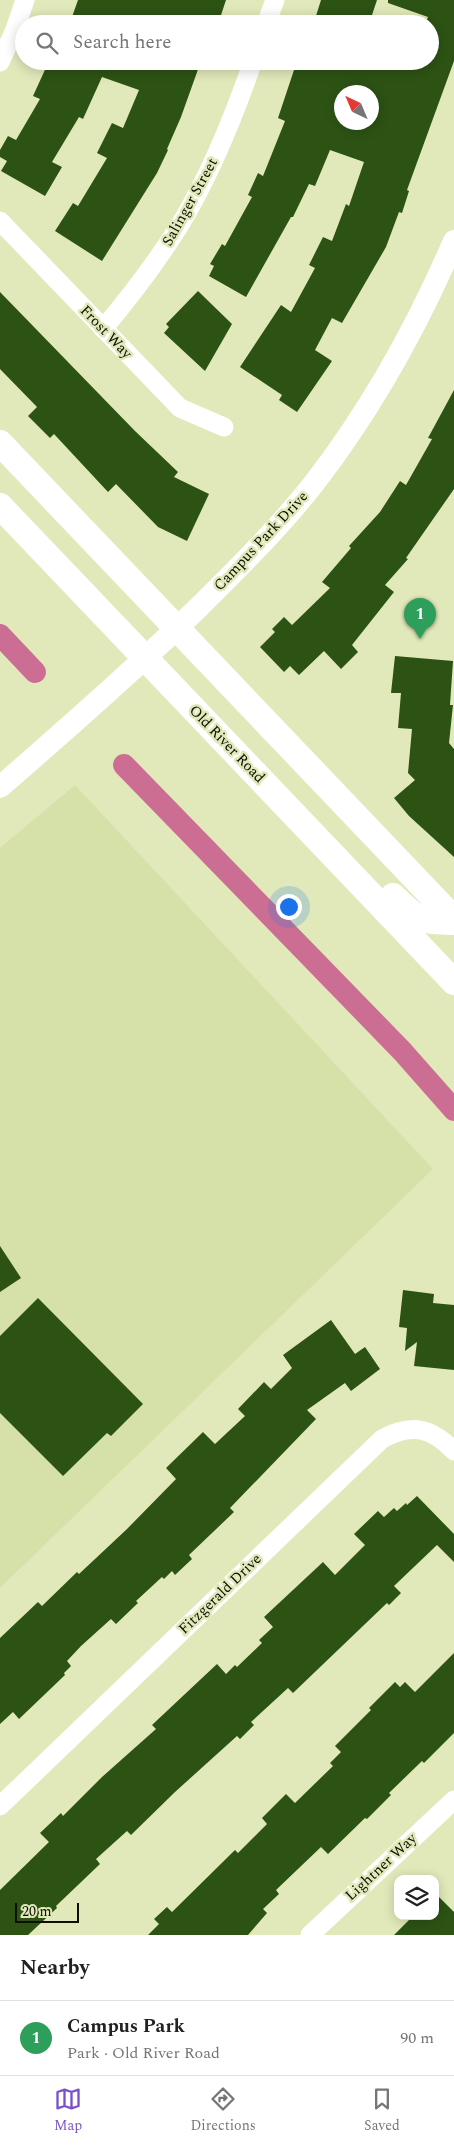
<!DOCTYPE html>
<html lang="en">
<head>
<meta charset="utf-8">
<style>
	body { margin:0; font-family:Spectral,serif; background:#f2f2f2; color:#222 }
	.controls { position:absolute; right:15px; bottom:15px; display:grid; overflow:hidden; border-radius:10px; box-shadow:0 2px 12px #0003 }
	.controls button { width:45px; height:45px; display:grid; place-items:center; padding:0; border:0; border-bottom:1px solid #e0e0e0; background:#fff; color:#222; font:25px sans-serif }
	.compass { position:absolute; left:334px; top:85px; width:45px; height:45px; border-radius:50%; background:#fff; box-shadow:0 2px 12px #0003; rotate:316deg }
	.scale { position:absolute; left:15px; bottom:12px; width:64px; box-sizing:border-box; padding-left:5px; border:2px solid #0c0f01; border-top:0; font-size:14px; line-height:18px; white-space:nowrap; color:#0c0f01; -webkit-text-stroke:4px #e1e9ba; paint-order:stroke }
	.you { position:absolute; left:288px; top:906px; width:18px; height:18px; margin:-12px; border:4px solid #fff; border-radius:50%; background:#1a73e8; box-shadow:0 0 0 8px #1a73e833 }
	.badge { display:grid; place-items:center; width:32px; height:32px; border-radius:50%; background:#7b51ca; color:#fff; font-size:16px; font-weight:700 }
	.pin { position:absolute; translate:-50% -41px; filter:drop-shadow(0 1px 2px #0008) }
	.pin::after { content:''; position:absolute; top:26px; width:18px; height:15px; background:inherit; clip-path:polygon(0 0,100% 0,50% 100%) }
	.list { margin:0; padding:0; list-style:none }
	h2 { display:flex; justify-content:space-between; align-items:center; height:65px; margin:0; padding:0 20px; font-size:21px }
	h2 small { font-size:16px; font-weight:400; color:#767676 }
	.list li { display:grid; grid-template-columns:32px 1fr auto; gap:15px; align-items:center; box-sizing:border-box; height:75px; padding:0 20px; border-top:1px solid #e0e0e0 }
	.list b { display:block; font-size:19px; white-space:nowrap }
	.list p { margin:0; font-size:16px; white-space:nowrap; color:#767676 }
	.list em { font-size:16px; font-style:normal; color:#767676 }
	.icon { flex:none; width:28px; height:28px; fill:none; stroke:currentColor; stroke-width:2; stroke-linecap:round; stroke-linejoin:round }
	.map { position:relative; flex:none; width:454px; height:1935px; overflow:hidden }
	.search { position:absolute; background:#fff; box-shadow:0 2px 12px #0003; left:15px; right:15px; top:15px; height:55px; display:flex; align-items:center; gap:12px; box-sizing:border-box; padding:0 18px; border-radius:28px; color:#767676; font-size:19px }
	.sheet { height:140px; background:#fff }
	nav { display:flex; justify-content:space-around; align-items:center; box-sizing:border-box; height:70px; border-top:1px solid #e0e0e0; background:#fff; font-size:14px; color:#767676 }
	nav a { display:grid; justify-items:center; gap:2px }
	nav .on { color:#7b51ca }
	.map>svg:first-child { display:block }
	.built { fill:#d6e0a9 }
	.lines { fill:none; stroke-linecap:round; stroke-linejoin:round }
	.canal { stroke:#cc6e93; stroke-width:22 }
	.building { fill:#2c5314; fill-rule:evenodd }
	.minor { stroke:#fff; stroke-width:19 }
	.tertiary { stroke:#fff; stroke-width:22 }
	.secondary { stroke:#fff; stroke-width:26 }
	.labels { text-anchor:middle; dominant-baseline:central; stroke-width:5; stroke-linejoin:round; paint-order:stroke }
	.street-label { font-size:15px; fill:#0c0f01; stroke:#e1e9ba }
</style>
</head>
<body>
<div class="map">
<svg width="454" height="1935" viewBox="0 0 454 1935">
	<rect width="100%" height="100%" fill="#e1e9ba"/>
	<path class="built" d="M75,785l358,384 -433,419v-740z"/>
	<g class="lines">
		<path class="canal" d="M0,635l35,37
			M124,765l278,286 52,59"/>
	</g>
	<path class="building" d="M78,0h148l-8,24h-144l2,-6 -4,-1z
		M321,0h56l-8,24h-39l-15,-5z
		M388,0h66v61l-47,129 2,1 -7,22 -3,-1 -13,35 -44,76 -10,-5 -17,32 17,11 -35,51 -18,-12 3,-5 -42,-28 41,-62 10,7 24,-44 -6,-3 14,-28 9,4 14,-37 3,2 15,-44 -34,-12 -15,36 -6,-2 -16,33h-2l-45,80 -37,-21 5,-10 -4,-2 12,-20 3,2 27,-49 -4,-2 10,-22 5,3 22,-55 -7,-3 19,-57h133v-37h-5l3,-7 -40,-14zM342,92h30v30h-30z
		M49,61h152l-20,56 -14,32 1,1 -11,23 -55,88 -47,-30 18,-28 5,3 29,-48 -10,-5 15,-30 11,5 16,-38 -37,-13 -19,42 -4,-2 -27,45 10,5 -17,29 -44,-25 6,-10 -7,-4v-7l8,-14 8,4 24,-41 -7,-3z
		M198,291l34,33 -27,47 -41,-38 5,-6 -3,-3z
		M0,292l135,139 43,41 -4,5 35,17 -22,47 -29,-14 -42,-43 -8,8 -54,-58 -4,4 -22,-22 9,-9 -37,-38z
		M454,390v99l-48,69 2,1 -23,26 9,7 -42,53 6,7 -17,17 -17,-18 -25,24 -9,-9 -6,6 -24,-25 15,-15 -3,-3 12,-12 8,8 38,-37 -8,-6 29,-34 -2,-2 31,-34 20,-31 6,4 26,-46 -4,-1z
		M395,656l58,5 -3,44h3l-4,38 5,6v108l-45,-41 -15,-18 21,-18 -7,-7 4,-44 -14,-1 3,-35h-10z
		M0,1246l21,32 -21,14z
		M403,1290l31,4 -1,9 21,2v65l-40,-4 3,-24 -12,9 2,-23 -8,-1z
		M38,1298l105,106 -32,32 -4,-3 -44,43 -63,-63v-77z
		M331,1320l24,34 10,-7 15,22 -29,22 -6,-8 -38,27 9,9 -86,89 4,4 -45,43 3,4 -17,16 -3,-4 -8,8 -2,-2 -26,24 2,2 -22,21 -5,-5 -30,27 -14,15 4,5 -7,7 1,2 -46,44 -6,-7 -13,12v-86l38,-36 4,4 35,-34 2,2 48,-45 49,-50 -10,-11 37,-36 12,12 30,-28 -7,-7 26,-27 7,7 21,-21 -9,-13z
		M417,1496l37,38v28l-17,-17 -43,41 7,7 -12,12 -2,-2 -94,90 -5,-5 -37,34 3,3 -14,14 -3,-3 -62,56 -44,43 -4,-4 -31,28 4,5 -44,42 1,2 -29,27h-28v-45l49,-48 -9,-9 21,-20 2,3 39,-39 54,-48 -4,-4 65,-61 9,10 9,-9 2,2 25,-24 -3,-3 14,-13 -9,-10 59,-55 12,13 30,-30 -11,-11 24,-23 6,6 10,-9 3,3 9,-8 1,2z
		M454,1653v80l-30,30 -2,-2 -33,32 2,2 -24,24 -2,-1 -37,36 -7,-7 -45,43 3,4 -16,15 4,4 -19,22h-100l11,-11 -5,-5 13,-12 5,5 63,-62 3,3 29,-29 -5,-6 24,-24 9,9 38,-37 -3,-3 11,-11 -6,-6 36,-36 -2,-2 26,-26 5,5 5,-5 10,10z
		M435,1893l19,19v23h-60l19,-19h22z"/>
	<g class="lines">
		<path class="minor" d="M266,24l9,-24
			M0,62l14,-30 11,-32
			M0,221l180,187 44,19
			M103,329c27,-32 52,-65 75,-101 32,-52 55,-109 75,-167
			M0,1806l382,-367c29,-16 49,-12 72,12
			M310,1935l144,-135"/>
		<path class="tertiary" d="M0,787c68,-59 135,-118 199,-180 40,-40 81,-80 116,-125 57,-74 102,-155 139,-241"/>
		<path class="secondary" d="M0,443l454,476
			M0,506l454,476
			M393,896c26,25 25,25 61,26"/>
	</g>
	<g class="labels">
		<g class="street-label">
			<text transform="translate(190 202) rotate(-61)">Salinger Street</text>
			<text transform="translate(106 332) rotate(46)">Frost Way</text>
			<text transform="translate(261 541) rotate(-47)">Campus Park Drive</text>
			<text transform="translate(227 744) rotate(46)">Old River Road</text>
			<text transform="translate(220 1594) rotate(-44)">Fitzgerald Drive</text>
			<text transform="translate(381 1867) rotate(-43)">Lightner Way</text>
		</g>
	</g>
</svg>
<div class="controls">
<button><svg class="icon" aria-label="layers" viewBox="0 0 24 24"><path d="M12 4l9 5-9 5-9-5zM3 14l9 5 9-5"/></svg></button>
</div>
<svg class="compass" viewBox="-18 -18 36 36"><path d="M0-13l5 13h-10z" fill="#e53935"/><path d="M0 13l5-13h-10z" fill="#767676"/></svg>
<div class="scale">20 m</div>
<div class="you"></div>
<div class="pin badge" style="left:420px;top:639px;background:#2e9e5b">1</div>
<div class="search"><svg class="icon" aria-label="search" viewBox="0 0 24 24"><circle cx="10" cy="10" r="6"/><path d="M15 15l6 6"/></svg>Search here</div>
</div>
<section class="sheet">
<h2>Nearby<small></small></h2>
<ul class="list">
<li><span class="badge" style="background:#2e9e5b">1</span><div><b>Campus Park</b><p>Park · Old River Road</p></div><em>90 m</em></li>
</ul>
</section>
<nav>
<a class="on"><svg class="icon" aria-label="map" viewBox="0 0 24 24"><path d="M3 6l6-2 6 2 6-2v14l-6 2-6-2-6 2zM9 4v14M15 6v14"/></svg>Map</a>
<a><svg class="icon" aria-label="directions" viewBox="0 0 24 24"><path d="M12 3l9 9-9 9-9-9zM9 14v-3h6M13 9l2 2-2 2"/></svg>Directions</a>
<a><svg class="icon" aria-label="saved" viewBox="0 0 24 24"><path d="M7 4h10v16l-5-4-5 4z"/></svg>Saved</a>
</nav>
</body>
</html>
